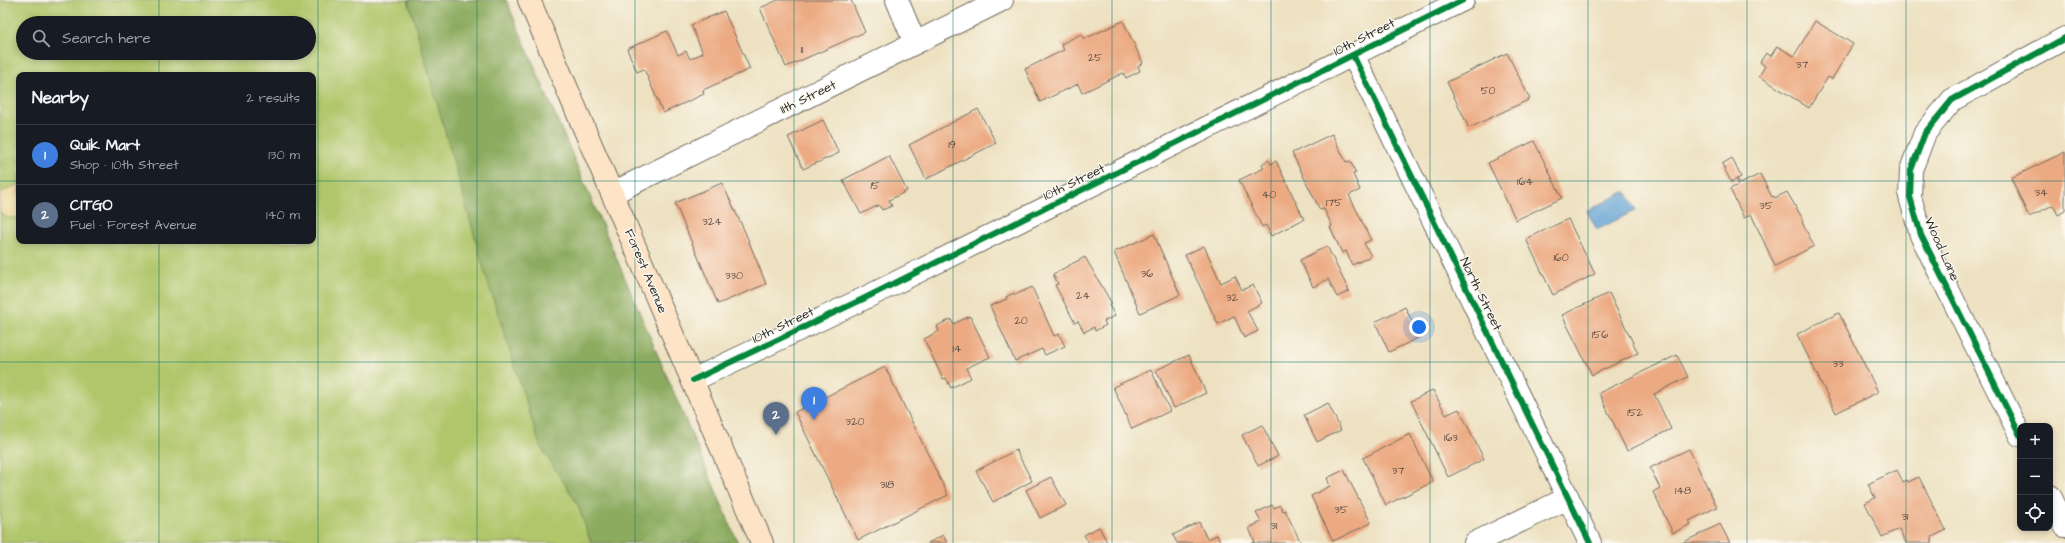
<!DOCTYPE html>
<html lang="en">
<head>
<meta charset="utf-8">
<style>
	body { margin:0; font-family:"Architects Daughter",sans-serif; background:#20242c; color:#f1f3f6 }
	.controls { position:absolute; right:12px; bottom:12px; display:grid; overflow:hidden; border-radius:8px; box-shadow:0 2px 6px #0003 }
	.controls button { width:36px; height:36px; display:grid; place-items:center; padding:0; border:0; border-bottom:1px solid #363941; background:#171b24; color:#f1f3f6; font:20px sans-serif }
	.you { position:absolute; left:1419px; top:327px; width:14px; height:14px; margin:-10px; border:3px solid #fff; border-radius:50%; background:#1a73e8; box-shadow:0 0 0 6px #1a73e833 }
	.badge { display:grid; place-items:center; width:26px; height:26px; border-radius:50%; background:#d1495b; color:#fff; font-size:13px; font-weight:700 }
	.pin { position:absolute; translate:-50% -33px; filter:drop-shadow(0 1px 2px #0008) }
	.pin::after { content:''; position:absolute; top:21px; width:14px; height:12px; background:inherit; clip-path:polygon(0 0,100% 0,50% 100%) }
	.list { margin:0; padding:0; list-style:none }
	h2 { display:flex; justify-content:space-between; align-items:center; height:52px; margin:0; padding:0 16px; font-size:17px }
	h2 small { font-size:13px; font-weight:400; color:#9ea1a6 }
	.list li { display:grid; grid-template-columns:26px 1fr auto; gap:12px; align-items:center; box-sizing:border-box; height:60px; padding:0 16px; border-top:1px solid #363941 }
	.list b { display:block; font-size:15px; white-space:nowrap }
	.list p { margin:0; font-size:13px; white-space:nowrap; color:#9ea1a6 }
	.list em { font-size:13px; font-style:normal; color:#9ea1a6 }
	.icon { flex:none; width:22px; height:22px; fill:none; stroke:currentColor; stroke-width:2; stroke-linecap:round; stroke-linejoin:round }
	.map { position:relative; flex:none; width:2065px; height:543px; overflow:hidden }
	.search { position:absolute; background:#171b24; box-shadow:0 2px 6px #0003; left:16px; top:16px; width:300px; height:44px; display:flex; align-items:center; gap:10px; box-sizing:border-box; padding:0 14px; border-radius:22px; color:#9ea1a6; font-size:15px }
	.panel { position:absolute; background:#171b24; box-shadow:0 2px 6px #0003; left:16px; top:72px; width:300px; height:172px; border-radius:8px }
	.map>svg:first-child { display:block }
	.green { fill:#b0c66a; stroke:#6e784a; fill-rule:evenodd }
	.forest { fill:#8cab5e; stroke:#5c6b44 }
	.sand { fill:#eeda9e; stroke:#8c8264 }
	.water { fill:#62a1d4; stroke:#466680 }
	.building { fill:#ecaa82 }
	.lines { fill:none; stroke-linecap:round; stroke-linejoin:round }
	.street-casing { stroke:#6f6b60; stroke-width:24 }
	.secondary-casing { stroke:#6f6b60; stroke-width:24 }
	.street { stroke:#fff; stroke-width:22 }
	.secondary { stroke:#fee4c6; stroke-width:22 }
	.cycleway-casing { stroke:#fbf7ec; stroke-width:8 }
	.cycleway { stroke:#00873e; stroke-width:6 }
	.grid { fill:none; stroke:#0f766e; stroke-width:1; stroke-opacity:0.55 }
	.labels { text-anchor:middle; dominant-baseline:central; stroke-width:3; stroke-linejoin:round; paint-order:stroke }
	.number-label { font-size:11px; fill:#5b4b41 }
	.street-label { font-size:13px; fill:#2b2b2b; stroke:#fbf7ec }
</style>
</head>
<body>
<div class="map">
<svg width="2065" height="543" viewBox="0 0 2065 543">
	<rect width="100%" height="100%" fill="#fbf7ec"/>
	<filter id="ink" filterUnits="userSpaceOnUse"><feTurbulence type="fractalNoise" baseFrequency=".025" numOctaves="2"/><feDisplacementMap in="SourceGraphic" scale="8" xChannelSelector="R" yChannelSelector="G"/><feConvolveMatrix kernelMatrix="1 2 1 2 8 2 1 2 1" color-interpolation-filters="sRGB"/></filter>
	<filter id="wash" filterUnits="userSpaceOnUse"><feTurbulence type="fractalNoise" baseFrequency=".012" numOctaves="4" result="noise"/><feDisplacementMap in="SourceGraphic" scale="16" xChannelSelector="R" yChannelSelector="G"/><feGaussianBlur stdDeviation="0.9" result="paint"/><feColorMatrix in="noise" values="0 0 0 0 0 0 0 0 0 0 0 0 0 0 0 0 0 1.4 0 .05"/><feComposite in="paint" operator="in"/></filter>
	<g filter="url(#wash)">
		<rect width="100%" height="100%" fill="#ede1c1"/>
		<path class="green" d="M0,0h506l232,543h-738zM23,23h286v30h-286zM19,75h294v166h-294z"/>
		<path class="forest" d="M408,0h98l232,543h-147l-14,-40 -37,-57 -55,-173z"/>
		<path class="sand" d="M19,184v33c-8,2 -13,1 -19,-4v-20z"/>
		<path class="water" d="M1626,191l10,19 -39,20 -10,-19z"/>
		<g id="blocks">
			<path class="building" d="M778,0h73l14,32 -79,35 -26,-59z
				M724,11l26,58 -47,21 1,4 -41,19 -19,-44 -7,3 -10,-23 40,-18 11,24 8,-4 4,8 13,-6 -12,-28z
				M1123,21l20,42 -5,3 2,5 -14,7 -3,-5 -41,20 -4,-9 -38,18 -15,-33 39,-19 -3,-6 20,-10 3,5z
				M1815,21l38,23 -21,35 -4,-2 -19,31 -50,-32 6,-10 -5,-4 6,-9 5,3 6,-10 17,10z
				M1507,53l23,46 -61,29 -22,-46z
				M978,109l18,34 -70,36 -17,-34z
				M823,120l16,33 -36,16 -15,-32z
				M1332,134l14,28 4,-1 6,12 -3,1 7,16 -11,5 22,45 -7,3 7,13 -19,9 -6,-14 -4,2 -12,-26 2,-1 -8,-17 -4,1 -28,-57z
				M1534,141l28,57 -46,22 -28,-57z
				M2065,152v59l-7,4 -5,-10 -24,12 -18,-39z
				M889,156l18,35 -18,9 3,6 -10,4 -3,-5 -18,9 -18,-34z
				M1732,158l9,19 -4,2 3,5 20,-10 12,23 2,-1 1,2 12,-6 17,29 -2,1 12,24 -39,20 -24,-52 -7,4 -14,-29 8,-4 -2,-6 -5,3 -9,-18z
				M1268,160l3,4 5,-3 28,58 -33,17 -5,-11 -4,2 -23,-47 25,-12 -2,-4z
				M722,183l23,49 21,52 -48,20 -43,-101z
				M1568,219l27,55 -42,21 -27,-56z
				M1154,234l26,61 -40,18 -26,-61z
				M1204,246l17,37 14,-7 7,14 11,-5 9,18 -15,8 11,20 -14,7 -10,-22 -16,8 -33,-69z
				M1327,246l22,45 -12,6 -9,-18 -15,8 -13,-27z
				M1085,257l27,47 -3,1 6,11 -11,5 2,4 -11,6 -1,-4 -10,5 -6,-11 -3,2 -20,-38 3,-1 -5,-10z
				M1032,287l22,49 5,-2 6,12 -20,9 -3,-6 -27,12 -25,-55 17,-7 -1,-2 8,-4 1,2z
				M1609,293l29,60 -46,22 -30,-60z
				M1405,307l15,30 -31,15 -14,-30z
				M1839,313l39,79 -42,21 -39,-79z
				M970,316l20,41 -24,11 5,10 -20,10 -5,-10 -3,1 -19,-40 15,-8 -2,-5 14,-7 2,5z
				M1189,355l17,38 -32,15 -18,-38z
				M1677,355l11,22 -34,17 17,35 -44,22 -28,-58z
				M885,367l63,128 -90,45 -63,-128z
				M1151,370l19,41 -38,18 -19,-42z
				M1433,390l13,25 13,-6 25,50 -36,18 -37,-76z
				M1328,403l13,27 -24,12 -13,-27z
				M1262,425l16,31 -20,10 -16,-31z
				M1410,434l23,48 -47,23 -23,-47z
				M1689,449l28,58 -28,14 2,3 -18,9 -20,-41 7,-4 -10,-20z
				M1016,450l16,31 -39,21 -17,-31z
				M1344,470l27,53 -38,18 -22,-45 19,-10 -3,-8z
				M1897,470l6,12 4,-2 1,2 11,-5 27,53 -14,7v6h-26l-7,-14 -17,8 -17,-34 10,-5 -7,-14z
				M1051,477l15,28 -26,13 -14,-28z
				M1272,505l2,3 6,-3 3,6 2,-1 16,33h-49l3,-1 -6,-14 12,-6 -5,-9z
				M1199,522l8,17 10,-4 4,8h-44l-4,-8z
				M1720,524l10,19h-48z
				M1099,527l8,15 -18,1 -5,-8z
				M943,535l4,8h-19z"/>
		</g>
	</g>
	<g filter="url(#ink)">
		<use href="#blocks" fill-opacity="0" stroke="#6f6b60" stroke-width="1"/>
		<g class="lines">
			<defs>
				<path id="street" d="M897,0l18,43
					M1353,55l237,488
					M613,193l389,-193
					M693,380l170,-81 600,-299
					M2020,435l-99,-200 -11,-38 1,-27 14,-37 27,-33 113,-62
					M2050,496l15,30
					M1475,543l93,-45"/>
				<path id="secondary" d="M529,0l233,543"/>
			</defs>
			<use href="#street" class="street-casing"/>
			<use href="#secondary" class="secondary-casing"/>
			<use href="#street" class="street"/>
			<use href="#secondary" class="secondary"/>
			<defs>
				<path id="cycleway" d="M1353,55l237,488
					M693,380l170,-81 600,-299
					M2020,435l-99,-200 -11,-38 1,-27 14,-37 27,-33 113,-62"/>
			</defs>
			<use href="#cycleway" class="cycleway-casing"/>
			<use href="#cycleway" class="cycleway"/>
		</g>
	</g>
	<path class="grid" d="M159,0v23M318,0v543M477,0v543M635,0v543M794,0v543M953,0v543M1112,0v543M1271,0v543M1430,0v543M1588,0v543M1747,0v543M1906,0v543M159,53v22M0,181h19M313,181h1752M159,241v302M0,362h2065"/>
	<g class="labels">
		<g class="number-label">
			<text x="802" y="49">11</text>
			<text x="1095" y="57">25</text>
			<text x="1802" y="64">37</text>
			<text x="1488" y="90">50</text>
			<text x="952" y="144">19</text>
			<text x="1525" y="181">164</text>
			<text x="875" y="185">15</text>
			<text x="2041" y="192">34</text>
			<text x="1269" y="194">40</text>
			<text x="1334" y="202">175</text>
			<text x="1766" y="205">35</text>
			<text x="712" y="221">324</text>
			<text x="1561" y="257">160</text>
			<text x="1147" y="273">36</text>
			<text x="734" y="275">330</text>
			<text x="1083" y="295">24</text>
			<text x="1232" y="297">32</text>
			<text x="1021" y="320">20</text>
			<text x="1600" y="334">156</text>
			<text x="957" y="348">14</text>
			<text x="1838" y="363">33</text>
			<text x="1635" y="412">152</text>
			<text x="855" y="421">320</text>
			<text x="1451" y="437">163</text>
			<text x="1398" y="470">37</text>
			<text x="887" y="484">318</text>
			<text x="1683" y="490">148</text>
			<text x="1341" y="509">35</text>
			<text x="1905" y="516">31</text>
			<text x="1274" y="525">31</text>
		</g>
		<g class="street-label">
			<text transform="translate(1364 37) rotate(-27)">10th Street</text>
			<text transform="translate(808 97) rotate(-26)">11th Street</text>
			<text transform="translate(1074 182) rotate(-26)">10th Street</text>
			<text transform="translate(1942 249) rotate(66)">Wood Lane</text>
			<text transform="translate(646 271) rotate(67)">Forest Avenue</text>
			<text transform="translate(1481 294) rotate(64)">North Street</text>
			<text transform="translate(783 325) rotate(-26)">10th Street</text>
		</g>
	</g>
</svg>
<div class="controls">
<button>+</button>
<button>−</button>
<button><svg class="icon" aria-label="locate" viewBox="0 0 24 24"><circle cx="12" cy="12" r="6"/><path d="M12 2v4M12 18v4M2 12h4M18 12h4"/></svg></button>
</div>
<div class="you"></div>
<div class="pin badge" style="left:814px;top:420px;background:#3f7fe0">1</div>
<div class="pin badge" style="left:776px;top:435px;background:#5c6f8a">2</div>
<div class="search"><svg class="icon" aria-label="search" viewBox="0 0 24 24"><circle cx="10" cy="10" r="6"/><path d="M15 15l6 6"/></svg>Search here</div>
<section class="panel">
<h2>Nearby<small>2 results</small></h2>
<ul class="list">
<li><span class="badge" style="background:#3f7fe0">1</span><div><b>Quik Mart</b><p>Shop · 10th Street</p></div><em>130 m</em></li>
<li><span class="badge" style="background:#5c6f8a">2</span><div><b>CITGO</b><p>Fuel · Forest Avenue</p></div><em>140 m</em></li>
</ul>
</section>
</div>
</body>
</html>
